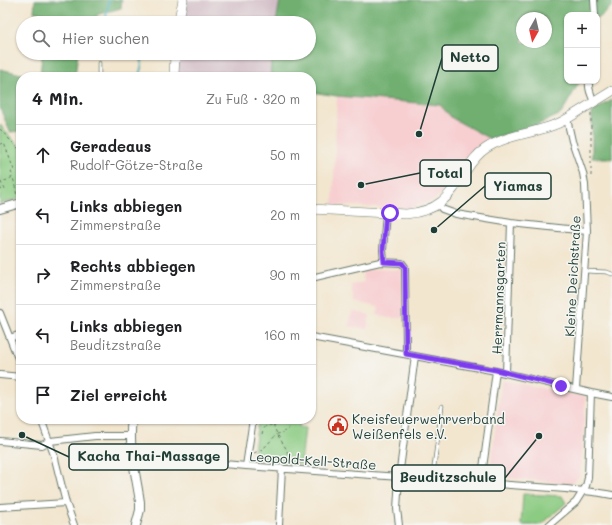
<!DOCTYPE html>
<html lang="de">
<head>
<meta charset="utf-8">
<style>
	body { margin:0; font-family:Mali,sans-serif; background:#f2f2f2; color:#202124 }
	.controls { position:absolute; right:12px; top:12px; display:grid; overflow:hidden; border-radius:8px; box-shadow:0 1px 3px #0004 }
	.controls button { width:36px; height:36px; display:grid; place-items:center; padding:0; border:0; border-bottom:1px solid #e0e0e0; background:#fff; color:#202124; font:20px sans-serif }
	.compass { position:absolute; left:516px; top:12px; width:36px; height:36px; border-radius:50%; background:#fff; box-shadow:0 1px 3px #0004; rotate:188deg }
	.stop { position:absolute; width:12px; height:12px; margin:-9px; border:3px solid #7c3aed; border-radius:50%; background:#fff }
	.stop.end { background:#7c3aed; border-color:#fff; box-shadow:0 1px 4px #0008 }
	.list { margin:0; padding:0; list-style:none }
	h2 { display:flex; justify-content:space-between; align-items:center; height:52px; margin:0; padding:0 16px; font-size:17px }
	h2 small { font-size:13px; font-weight:400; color:#757577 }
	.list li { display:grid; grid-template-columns:26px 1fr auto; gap:12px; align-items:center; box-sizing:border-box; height:60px; padding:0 16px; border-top:1px solid #e0e0e0 }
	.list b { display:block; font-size:15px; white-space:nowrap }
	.list p { margin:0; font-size:13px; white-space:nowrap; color:#757577 }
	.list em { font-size:13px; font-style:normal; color:#757577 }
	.icon { flex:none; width:22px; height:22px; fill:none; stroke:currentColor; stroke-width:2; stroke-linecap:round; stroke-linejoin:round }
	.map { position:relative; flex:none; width:612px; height:525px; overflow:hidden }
	.search { position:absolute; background:#fff; box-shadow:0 1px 3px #0004; left:16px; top:16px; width:300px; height:44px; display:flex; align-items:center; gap:10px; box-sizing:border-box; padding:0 14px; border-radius:22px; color:#757577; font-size:15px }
	.panel { position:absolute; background:#fff; box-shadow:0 1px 3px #0004; left:16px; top:72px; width:300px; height:352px; border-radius:16px }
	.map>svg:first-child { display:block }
	.built { fill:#f7cfd1 }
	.industrial { fill:#d2bdc6 }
	.green { fill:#8bcb82; stroke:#55845b }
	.forest { fill:#70af70; stroke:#487652; fill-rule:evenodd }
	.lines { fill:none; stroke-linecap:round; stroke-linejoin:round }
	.stream { stroke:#3eacbc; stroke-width:2 }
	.lane-casing { stroke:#69786a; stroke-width:4.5 }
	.street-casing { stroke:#69786a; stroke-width:8 }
	.secondary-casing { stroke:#69786a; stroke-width:10 }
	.primary-casing { stroke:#69786a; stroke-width:10 }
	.path { stroke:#69786a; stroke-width:1; stroke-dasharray:3 3; stroke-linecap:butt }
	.lane { stroke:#fff; stroke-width:3 }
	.street { stroke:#fff; stroke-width:6 }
	.secondary { stroke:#fff; stroke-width:8 }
	.primary { stroke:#fff; stroke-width:9 }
	.route { stroke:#7c3aed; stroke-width:5 }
	.labels { text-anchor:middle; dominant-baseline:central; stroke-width:3; stroke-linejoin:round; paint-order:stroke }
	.street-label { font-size:13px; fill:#1f3d34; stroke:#f6f6f2 }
	.poi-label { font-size:13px; fill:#1f3d34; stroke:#f6f6f2; text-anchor:start }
	.leader { fill:none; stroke:#1f3d34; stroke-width:1.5 }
	.callout-dot { fill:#1f3d34; stroke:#f6f6f2; stroke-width:1.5 }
	.callout { fill:#f6f6f2; stroke:#1f3d34; stroke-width:1.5 }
	.callout-label { font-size:14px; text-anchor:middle; font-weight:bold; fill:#1f3d34 }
</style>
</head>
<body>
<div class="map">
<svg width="612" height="525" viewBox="0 0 612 525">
	<rect width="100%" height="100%" fill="#f6f6f2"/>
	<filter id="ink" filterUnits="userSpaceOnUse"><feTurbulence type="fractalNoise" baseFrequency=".025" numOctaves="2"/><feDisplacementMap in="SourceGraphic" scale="8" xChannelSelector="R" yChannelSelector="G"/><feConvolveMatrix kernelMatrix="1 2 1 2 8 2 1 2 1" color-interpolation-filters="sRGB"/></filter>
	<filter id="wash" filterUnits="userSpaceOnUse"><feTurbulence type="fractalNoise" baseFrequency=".012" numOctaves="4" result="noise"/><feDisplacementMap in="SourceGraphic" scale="16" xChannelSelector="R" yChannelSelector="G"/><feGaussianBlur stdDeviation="0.9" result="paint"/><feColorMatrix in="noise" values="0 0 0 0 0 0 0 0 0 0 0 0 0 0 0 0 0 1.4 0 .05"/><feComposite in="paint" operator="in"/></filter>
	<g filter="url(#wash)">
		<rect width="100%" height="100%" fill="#f2e6cf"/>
		<path class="built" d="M337,96l103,9 12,13 26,13 12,8 -20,12 -21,33 -15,16 -20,7 -17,1 -64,-3z
			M371,269l31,1 1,48h-15l-11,-3 2,-8 -25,-5 -3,-17 13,-3 -2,-11z
			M352,311l18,4 -3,14 -18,-3z
			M502,380l84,17 -6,78 -8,9 -83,-8z"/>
		<path class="industrial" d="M186,0h94l-4,23h-96z
			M177,53h95l-2,24h-94z"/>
		<path class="green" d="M0,124l4,6 17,18v50l-21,6z
			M258,419h42l-1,8 6,1 -4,36 -48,-5z
			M523,494l39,2 4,7 -25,22h-20z"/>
		<path class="forest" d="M35,0h87l-1,8 -25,7 7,8h-48v-8l-21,-3z
			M280,0h332v6l-15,14v-5h-30v66h13l-19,33 -24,11 -47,14 -38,-21 -12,-13 -103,-9 -26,-4v-15h-41l2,-24h37v-30h-33zM522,18h24v24h-24z
			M52,53h26l-3,24h-35l2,-23z
			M0,69l34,8h-13v54l-11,1 -10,-24z
			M612,100v59l-3,-1h-17v-46z"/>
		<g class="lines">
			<path class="stream" d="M109,0l-3,17 4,6
				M138,53c6,7 4,14 1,22"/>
		</g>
	</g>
	<g filter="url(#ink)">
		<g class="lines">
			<defs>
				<path id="lane" d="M99,77v-14
					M585,271l22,1 5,2
					M433,480v-6l9,-68"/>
				<path id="street" d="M594,0l1,15
					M589,81c-1,8 2,14 5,21
					M567,119l5,22 11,32 2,12 2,46 -11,158
					M438,204l4,5 14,5 55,9 76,8
					M384,262l-1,-12 3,-37
					M311,278l69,-16 22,1 3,4 1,81v6
					M0,313l21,53
					M311,337l185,34 95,22 21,4
					M10,338l11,-4
					M506,373l5,-150
					M0,375l21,2
					M41,419l13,36 12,48 8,22
					M0,441l42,4 8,-4 45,-5h35
					M133,457h16l97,9 320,23c15,2 31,3 46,6
					M246,466l7,-47
					M481,483l15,-112
					M0,507l66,-4
					M279,525l3,-57
					M399,525l-2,-16 2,-32 16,-121
					M549,525l27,-23 10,-16 2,-8 3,-85"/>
				<path id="secondary" d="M0,209l21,-6
					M132,419c-4,28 4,55 8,83v8l-4,15"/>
				<path id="primary" d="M178,23l5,-23
					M174,77l1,-24
					M311,209l95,5c33,-3 42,-16 59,-42 6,-9 11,-17 20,-23 21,-14 46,-15 69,-24 9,-3 16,-8 24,-13 11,-7 23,-14 34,-21"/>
			</defs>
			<use href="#lane" class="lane-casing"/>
			<use href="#street" class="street-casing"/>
			<use href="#secondary" class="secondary-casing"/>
			<use href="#primary" class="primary-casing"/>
			<path class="path" d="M591,113v65
				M0,129l8,9 13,13
				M0,144l4,-1 10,27 -3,2 2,4
				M0,181l1,2 12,-6 4,19
				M0,183h1l4,6 -2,2 -3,-3
				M271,419l6,15 10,16 2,12
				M262,434l1,-4 3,-4 5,-1 3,1 4,-4v-3
				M254,453l9,-4 14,-15 5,-1 7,-5 3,-6v-3"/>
			<use href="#lane" class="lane"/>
			<use href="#street" class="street"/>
			<use href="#secondary" class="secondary"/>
			<use href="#primary" class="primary"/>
		</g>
	</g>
	<g class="lines" filter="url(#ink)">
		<path class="route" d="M390,213h-4l-3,37 1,12 18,1 3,4 1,87 90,16 65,16"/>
	</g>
	<defs>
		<symbol id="civic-ring" viewBox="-11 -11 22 22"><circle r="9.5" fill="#f6f6f2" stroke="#c8321e" stroke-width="1.5"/><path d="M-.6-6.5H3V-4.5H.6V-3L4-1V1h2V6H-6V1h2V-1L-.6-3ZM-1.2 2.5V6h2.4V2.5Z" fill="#c8321e"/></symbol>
	</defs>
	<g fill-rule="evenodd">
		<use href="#civic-ring" x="327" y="414" width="22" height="22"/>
	</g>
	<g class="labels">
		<g class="street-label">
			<text transform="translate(572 276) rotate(-87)">Kleine Deichstraße</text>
			<text transform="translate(498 298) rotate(-88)">Herrmannsgarten</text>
			<text transform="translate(313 460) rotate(4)">Leopold-Kell-Straße</text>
		</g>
		<g class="poi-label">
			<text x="352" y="418">Kreisfeuerwehrverband<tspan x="352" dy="15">Weißenfels e.V.</tspan></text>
		</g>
	</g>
	<path class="leader" d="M419 134L442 58M361 185L420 173M434 230L485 186M22 435L69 457M539 436L505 478"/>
	<g class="callout-dot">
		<circle cx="419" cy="134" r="4"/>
		<circle cx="361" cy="185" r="4"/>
		<circle cx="434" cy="230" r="4"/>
		<circle cx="22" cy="435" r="4"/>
		<circle cx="539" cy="436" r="4"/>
	</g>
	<g class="callout">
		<rect x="442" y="45" width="56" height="26" rx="4"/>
		<rect x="420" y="160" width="51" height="26" rx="4"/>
		<rect x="485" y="173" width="66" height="26" rx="4"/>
		<rect x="69" y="444" width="159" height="26" rx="4"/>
		<rect x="392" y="465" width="113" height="26" rx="4"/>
	</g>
	<g class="callout-label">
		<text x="470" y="62">Netto</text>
		<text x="445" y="178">Total</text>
		<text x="518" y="191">Yiamas</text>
		<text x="149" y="461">Kacha Thai-Massage</text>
		<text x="448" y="482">Beuditzschule</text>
	</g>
</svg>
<div class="controls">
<button>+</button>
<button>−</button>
</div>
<svg class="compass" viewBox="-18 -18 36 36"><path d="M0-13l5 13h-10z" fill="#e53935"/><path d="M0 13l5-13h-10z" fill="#757577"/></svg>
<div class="stop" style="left:390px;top:213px"></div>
<div class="stop end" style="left:561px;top:386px"></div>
<div class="search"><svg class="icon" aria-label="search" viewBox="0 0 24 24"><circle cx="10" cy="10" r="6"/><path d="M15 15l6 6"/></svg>Hier suchen</div>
<section class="panel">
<h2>4 Min.<small>Zu Fuß · 320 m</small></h2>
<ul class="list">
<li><svg class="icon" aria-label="ahead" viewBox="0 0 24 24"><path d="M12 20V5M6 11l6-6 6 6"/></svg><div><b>Geradeaus</b><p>Rudolf-Götze-Straße</p></div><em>50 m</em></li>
<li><svg class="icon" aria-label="left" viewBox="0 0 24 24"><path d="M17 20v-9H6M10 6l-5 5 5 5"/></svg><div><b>Links abbiegen</b><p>Zimmerstraße</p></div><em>20 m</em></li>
<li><svg class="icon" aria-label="right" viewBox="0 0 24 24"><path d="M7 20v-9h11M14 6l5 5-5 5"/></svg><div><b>Rechts abbiegen</b><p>Zimmerstraße</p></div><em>90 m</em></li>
<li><svg class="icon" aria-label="left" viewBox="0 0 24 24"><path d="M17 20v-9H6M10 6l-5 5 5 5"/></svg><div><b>Links abbiegen</b><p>Beuditzstraße</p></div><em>160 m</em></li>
<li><svg class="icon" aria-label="arrive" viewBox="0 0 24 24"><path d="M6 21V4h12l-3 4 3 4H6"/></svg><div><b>Ziel erreicht</b></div></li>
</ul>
</section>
</div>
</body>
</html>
